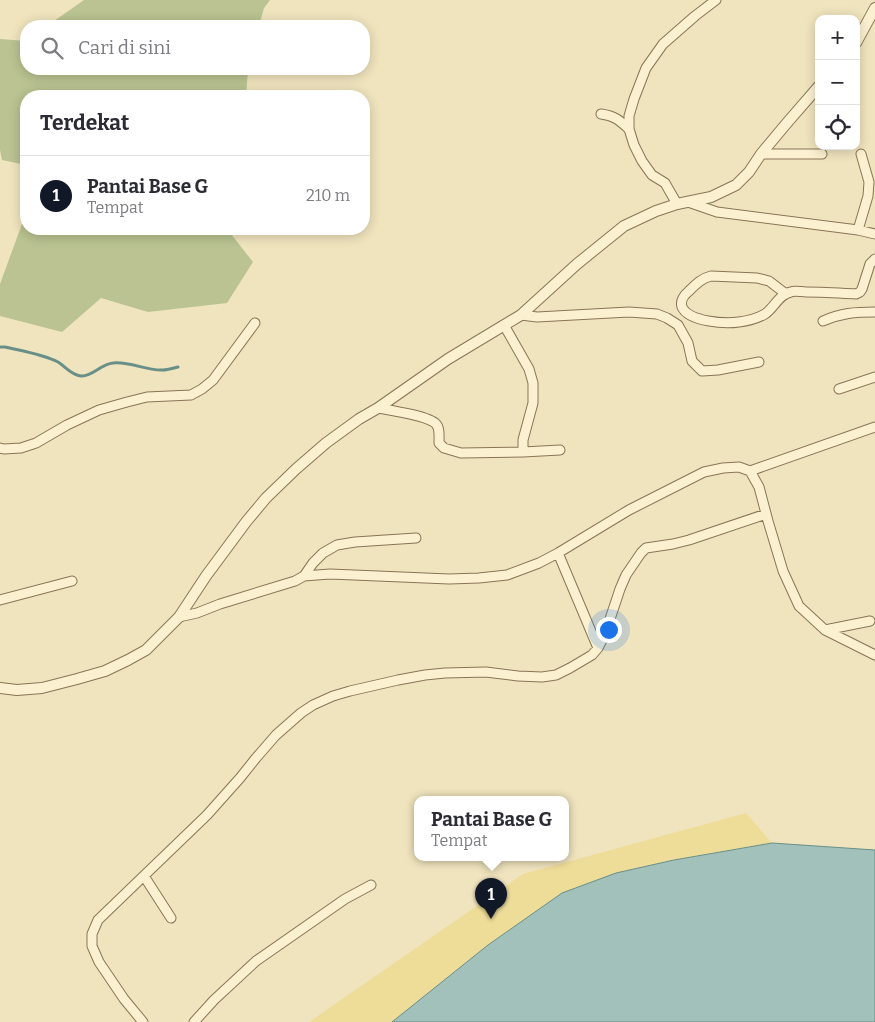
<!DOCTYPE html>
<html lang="id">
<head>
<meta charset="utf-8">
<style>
	body { margin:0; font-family:Bitter,serif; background:#f2f2f3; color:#2b2b33 }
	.controls { position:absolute; right:15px; top:15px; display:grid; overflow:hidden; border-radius:10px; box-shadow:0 2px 12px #0003 }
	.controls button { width:45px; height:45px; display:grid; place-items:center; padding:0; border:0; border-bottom:1px solid #e1e1e2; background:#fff; color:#2b2b33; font:25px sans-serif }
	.you { position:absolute; left:608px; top:629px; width:18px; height:18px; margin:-12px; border:4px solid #fff; border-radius:50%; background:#1a73e8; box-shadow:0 0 0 8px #1a73e833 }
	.badge { display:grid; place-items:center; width:32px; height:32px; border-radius:50%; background:#111827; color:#fff; font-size:16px; font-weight:700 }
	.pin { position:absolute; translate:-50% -41px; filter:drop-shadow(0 1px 2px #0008) }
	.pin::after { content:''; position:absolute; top:26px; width:18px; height:15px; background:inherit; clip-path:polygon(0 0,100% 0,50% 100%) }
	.popup { position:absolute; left:414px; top:796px; width:155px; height:65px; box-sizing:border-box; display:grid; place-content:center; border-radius:10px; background:#fff; filter:drop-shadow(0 1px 4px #0005); font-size:16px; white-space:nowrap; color:#7c7c81 }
	.popup b { font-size:19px; color:#2b2b33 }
	.popup::after { content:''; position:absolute; left:50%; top:100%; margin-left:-10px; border:10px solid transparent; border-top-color:#fff }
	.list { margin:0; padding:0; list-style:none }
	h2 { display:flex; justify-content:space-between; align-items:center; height:65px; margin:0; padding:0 20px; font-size:21px }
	h2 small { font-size:16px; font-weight:400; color:#7c7c81 }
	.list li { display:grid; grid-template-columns:32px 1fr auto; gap:15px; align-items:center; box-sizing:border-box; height:80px; padding:0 20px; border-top:1px solid #e1e1e2 }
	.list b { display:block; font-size:19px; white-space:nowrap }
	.list p { margin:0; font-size:16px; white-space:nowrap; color:#7c7c81 }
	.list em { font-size:16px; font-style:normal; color:#7c7c81 }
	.icon { flex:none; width:28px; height:28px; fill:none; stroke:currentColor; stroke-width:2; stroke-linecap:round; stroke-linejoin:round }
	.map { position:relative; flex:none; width:875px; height:1022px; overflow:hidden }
	.search { position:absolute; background:#fff; box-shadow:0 2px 12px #0003; left:20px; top:20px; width:350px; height:55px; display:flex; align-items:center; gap:12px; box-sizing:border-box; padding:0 18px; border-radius:20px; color:#7c7c81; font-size:19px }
	.panel { position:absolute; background:#fff; box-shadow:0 2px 12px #0003; left:20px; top:90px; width:350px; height:145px; border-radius:20px }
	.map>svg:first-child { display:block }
	.sand { fill:#eedc99 }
	.cemetery { fill:#bac391 }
	.water { fill:#a1c1ba; stroke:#688f88 }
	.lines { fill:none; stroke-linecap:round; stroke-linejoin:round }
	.stream { stroke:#688f88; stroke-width:3 }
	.minor-casing { stroke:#897456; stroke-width:11 }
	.tertiary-casing { stroke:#897456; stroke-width:12 }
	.minor { stroke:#fbf1d1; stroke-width:9 }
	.tertiary { stroke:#fbf1d1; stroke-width:10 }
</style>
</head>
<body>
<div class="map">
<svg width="875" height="1022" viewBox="0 0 875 1022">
	<rect width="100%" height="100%" fill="#f0e4be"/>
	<path class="sand" d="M746,813l26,30 -98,17 -58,13 -54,20 -74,52 -96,77h-83l214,-148z"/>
	<path class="cemetery" d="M84,0h186l-6,8 -5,18h-212z
		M0,39l26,2v28h222l-2,27h-220v69l-24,-5 -2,-10z
		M26,213v16h201l26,33 -26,41 -79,9 -47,-14 -39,34 -62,-16v-32z"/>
	<path class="water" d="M772,843l103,7v172h-483l96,-77 74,-52 54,-20 58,-13z"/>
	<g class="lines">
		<path class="stream" d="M0,347h5c17,4 37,7 53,15 7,4 13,13 23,14 11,1 20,-12 32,-13 17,-2 33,8 50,7 5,0 10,-2 15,-3"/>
		<defs>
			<path id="minor" d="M601,114c14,2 18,6 28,15
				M761,154h61
				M688,202l29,10 141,18 17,4
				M677,204l-12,-21 -13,-8 -10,-14 -8,-16 -5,-16v-13l5,-17 12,-31 17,-24 32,-28 21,-16
				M858,230l10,-34 1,-14 -8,-28
				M786,294l-17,-13 -12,-3 -46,-2c-9,2 -15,8 -22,15 -5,4 -9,10 -7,16 7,15 43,17 57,15 8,-1 19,-4 26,-8 9,-6 14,-20 26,-22 4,-2 10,0 15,0 17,0 33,1 50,2l4,-2 2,-3 8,-25 5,-5
				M521,315l16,2 92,-5 28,2 10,4 11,7 10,18 4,18 10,10 16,-1 41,-8
				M823,321c18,-8 32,-9 52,-9
				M504,325l25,44 4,14v20l-10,37v12l37,-2
				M839,389l36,-12
				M378,408c11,2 51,8 58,16 4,4 3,13 3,19l5,5 17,5 62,-1
				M0,448l4,1 17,-1 15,-5 31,-18 32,-15 28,-8 20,-5 44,-2 11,-6 11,-9 42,-57
				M750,471l125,-44
				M558,553l40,95
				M304,576l9,-13 10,-10 14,-8 18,-3 61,-4
				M0,600l72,-19
				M179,617l18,-4 23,-9 75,-23 9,-5 26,-2 119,5 30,-1 28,-3 32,-12 19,-10 71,-43 75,-38 19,-4 16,-1 11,4 9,16 9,34 15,50 16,35 26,24 50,25
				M825,630l45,-9
				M144,876l27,42
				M143,1022l-19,-23 -25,-37 -7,-16v-12l6,-14 109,-105 33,-37 16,-20 20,-23 25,-22 12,-8 20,-9 17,-5 48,-11 27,-5 20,-2 41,-1 32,4 24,1 14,-2 14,-7 22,-13 6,-7 7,-14 15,-45 6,-14 15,-22 5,-5 27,-4 16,-4 77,-26
				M194,1022l20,-22 42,-39 89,-62 26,-14"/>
			<path id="tertiary" d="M856,43l19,-35
				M0,688l17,2 25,-2 35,-9 28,-8 23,-11 18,-10 33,-33 27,-41 40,-54 20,-24 30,-29 30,-26 33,-24 19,-11 70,-49 73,-44 56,-51 47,-38 32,-15 21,-7 34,-7 25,-12 13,-13 12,-18 25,-30 33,-38"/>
		</defs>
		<use href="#minor" class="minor-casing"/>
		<use href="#tertiary" class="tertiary-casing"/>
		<use href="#minor" class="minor"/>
		<use href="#tertiary" class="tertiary"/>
	</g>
</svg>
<div class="controls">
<button>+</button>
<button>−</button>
<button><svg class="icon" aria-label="locate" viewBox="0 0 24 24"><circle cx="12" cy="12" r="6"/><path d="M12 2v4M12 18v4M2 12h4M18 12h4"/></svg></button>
</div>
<div class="you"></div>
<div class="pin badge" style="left:491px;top:919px">1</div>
<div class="popup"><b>Pantai Base G</b>Tempat</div>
<div class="search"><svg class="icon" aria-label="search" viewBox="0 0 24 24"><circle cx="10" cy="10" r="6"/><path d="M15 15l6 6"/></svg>Cari di sini</div>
<section class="panel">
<h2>Terdekat<small></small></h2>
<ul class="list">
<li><span class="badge">1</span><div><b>Pantai Base G</b><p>Tempat</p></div><em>210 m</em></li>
</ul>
</section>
</div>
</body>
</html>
